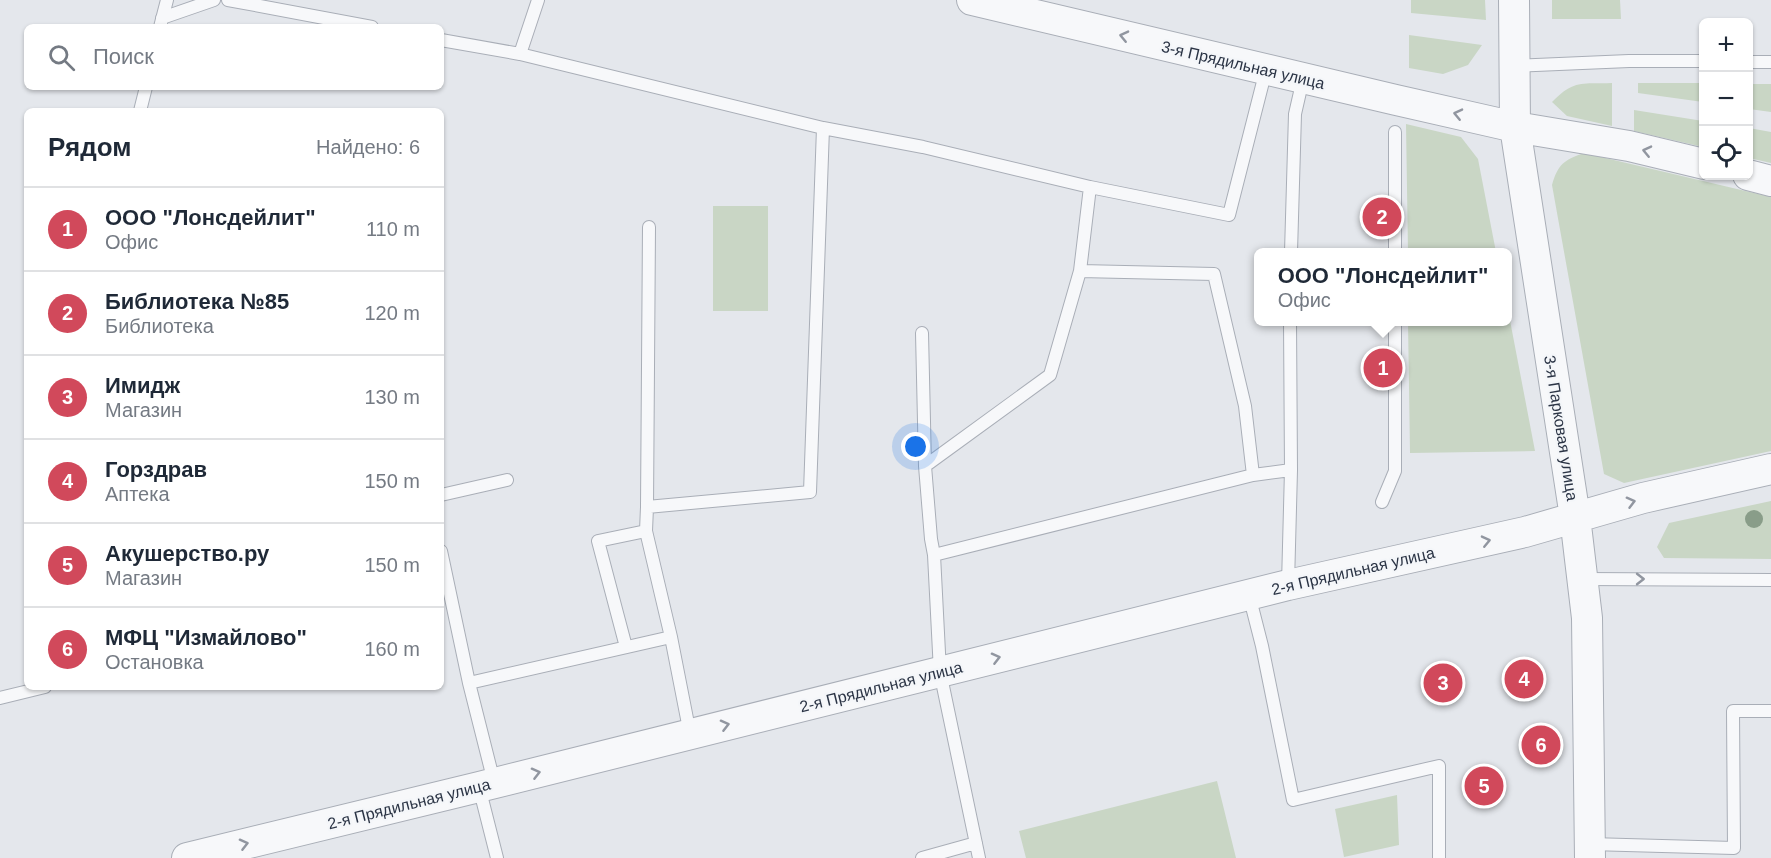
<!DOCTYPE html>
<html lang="ru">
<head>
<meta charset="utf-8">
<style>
	body { margin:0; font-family:Arial,sans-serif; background:#f6f6f7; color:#1f2937 }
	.controls { position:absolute; right:18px; top:18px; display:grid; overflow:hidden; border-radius:9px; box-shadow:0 2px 4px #0004 }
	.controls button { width:54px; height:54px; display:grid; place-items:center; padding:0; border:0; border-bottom:2px solid #e0e1e3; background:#fff; color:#1f2937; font:30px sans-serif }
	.you { position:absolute; left:916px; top:447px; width:21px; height:21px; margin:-15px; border:4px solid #fff; border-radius:50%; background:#1a73e8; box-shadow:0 0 0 9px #1a73e833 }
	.badge { display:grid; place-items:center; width:39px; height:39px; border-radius:50%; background:#d1495b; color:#fff; font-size:20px; font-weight:700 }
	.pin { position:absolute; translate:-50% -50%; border:3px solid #fff; box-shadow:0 2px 6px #0006 }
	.popup { position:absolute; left:1254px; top:248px; width:258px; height:78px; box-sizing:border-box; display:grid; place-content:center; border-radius:9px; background:#fff; filter:drop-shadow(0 2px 4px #0005); font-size:20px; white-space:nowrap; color:#747a83 }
	.popup b { font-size:22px; color:#1f2937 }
	.popup::after { content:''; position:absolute; left:50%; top:100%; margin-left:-12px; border:12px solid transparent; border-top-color:#fff }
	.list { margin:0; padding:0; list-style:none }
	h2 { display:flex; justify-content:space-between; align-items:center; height:78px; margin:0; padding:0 24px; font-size:26px }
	h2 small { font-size:20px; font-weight:400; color:#747a83 }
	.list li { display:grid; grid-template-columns:39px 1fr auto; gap:18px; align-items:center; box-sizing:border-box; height:84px; padding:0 24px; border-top:2px solid #e0e1e3 }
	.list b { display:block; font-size:22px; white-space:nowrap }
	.list p { margin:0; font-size:20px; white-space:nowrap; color:#747a83 }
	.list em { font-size:20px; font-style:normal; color:#747a83 }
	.icon { flex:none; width:33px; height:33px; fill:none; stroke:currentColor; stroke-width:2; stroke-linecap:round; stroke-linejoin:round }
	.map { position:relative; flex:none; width:1771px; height:858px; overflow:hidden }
	.search { position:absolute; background:#fff; box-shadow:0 2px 4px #0004; left:24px; top:24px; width:420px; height:66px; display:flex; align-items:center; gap:15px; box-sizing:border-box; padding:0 21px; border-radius:9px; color:#747a83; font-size:22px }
	.panel { position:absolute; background:#fff; box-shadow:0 2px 4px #0004; left:24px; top:108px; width:420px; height:582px; border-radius:9px }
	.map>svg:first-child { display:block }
	.green { fill:#c9d6c5 }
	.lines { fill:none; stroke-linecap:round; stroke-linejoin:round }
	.service-casing { stroke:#a9aeb7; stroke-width:14 }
	.tertiary-casing { stroke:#a9aeb7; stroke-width:32 }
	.service { stroke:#f7f8fa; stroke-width:12 }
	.tertiary { stroke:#f7f8fa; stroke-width:30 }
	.tree { fill:#899d89 }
	.oneway { stroke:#9196a0 }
	.labels { text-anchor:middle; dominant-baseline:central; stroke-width:4.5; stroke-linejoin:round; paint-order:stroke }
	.street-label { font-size:16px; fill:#2b3445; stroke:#f4f6f9 }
</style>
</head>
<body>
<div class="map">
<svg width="1771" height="858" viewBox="0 0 1771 858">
	<rect width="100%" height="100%" fill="#e4e7ec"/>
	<path class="green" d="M1411,0h74l1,20 -75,-7z
		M1552,0h68l1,19h-69z
		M1409,35l73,10 -14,20 -25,9 -34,-6z
		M1612,83v43l-45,-10 -15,-14c22,-23 31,-18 60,-19z
		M1638,83h65v19l-65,-9z
		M1749,84h22v28l-22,-3z
		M1634,110l69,11v26l-69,-16z
		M1406,124l55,13 17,22 18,93h-88z
		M1749,128l22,4v31l-22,-5z
		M1584,153l187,44v254l-147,32 -20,-9 -52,-289c6,-21 12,-25 32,-32z
		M713,206h55v105h-55z
		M1508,310l27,141 -125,2 -2,-131h100z
		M1771,501v58l-107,-1 -7,-11 12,-24z
		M1217,781l19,77h-210l-7,-27z
		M1397,795l2,50 -55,12 -9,-48z"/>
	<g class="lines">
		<defs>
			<path id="service" d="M228,0l144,27
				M538,0l-18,54 303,74 100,19 167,40 139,28 37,-145
				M162,18l52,-18
				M160,27l7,-27
				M441,40l79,14
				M1748,62h23
				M1515,66l114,-5h75
				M140,111l6,-24
				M1395,132v120
				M649,227l-2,280 163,-15 13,-364
				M1291,252l4,-138 8,-35
				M1080,271l10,-84
				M922,333l3,133 6,73 3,16 6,117 39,186
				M925,466l125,-91 30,-104 134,3 31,132 8,69
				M441,495l66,-15
				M1382,502l13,-31v-149
				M647,507l-1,24 25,106 19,97
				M441,551l28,132 25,99
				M934,555l319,-80 38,-5
				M1583,579l188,1
				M1288,584l3,-114 -1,-148
				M1249,595l13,51 31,154 146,-34v92
				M626,647l-28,-106 48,-10
				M469,683l202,-46
				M0,698l45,-11
				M479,787l18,71
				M1590,844l144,4 -1,-137h38
				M922,858l54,-15"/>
			<path id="tertiary" d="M972,0l424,100 119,27 114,19 75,18
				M1514,0l1,127 60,390 12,101 3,240
				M1748,175l23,6
				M187,858l292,-71 809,-202 237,-53 118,-34 128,-29"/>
		</defs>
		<use href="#service" class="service-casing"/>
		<use href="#tertiary" class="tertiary-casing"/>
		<use href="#service" class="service"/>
		<use href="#tertiary" class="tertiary"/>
	</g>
	<circle class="tree" cx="1754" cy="519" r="9"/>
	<defs><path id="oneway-chevron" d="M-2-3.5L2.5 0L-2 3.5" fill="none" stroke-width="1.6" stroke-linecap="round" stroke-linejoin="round" transform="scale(1.5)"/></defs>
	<g class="oneway">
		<use href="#oneway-chevron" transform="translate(1124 36) rotate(-167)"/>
		<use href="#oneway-chevron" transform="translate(1458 114) rotate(-167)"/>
		<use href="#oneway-chevron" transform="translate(1647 151) rotate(-167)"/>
		<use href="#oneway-chevron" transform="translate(1631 502) rotate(-15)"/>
		<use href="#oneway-chevron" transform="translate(1486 541) rotate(-13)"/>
		<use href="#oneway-chevron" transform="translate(1640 579)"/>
		<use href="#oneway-chevron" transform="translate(996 658) rotate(-14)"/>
		<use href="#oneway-chevron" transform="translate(725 725) rotate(-14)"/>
		<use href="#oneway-chevron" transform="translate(536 773) rotate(-14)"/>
		<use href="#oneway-chevron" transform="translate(244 844) rotate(-14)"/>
	</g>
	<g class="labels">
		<g class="street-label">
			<text transform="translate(1243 65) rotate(13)">3-я Прядильная улица</text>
			<text transform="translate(1561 428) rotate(81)">3-я Парковая улица</text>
			<text transform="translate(1353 571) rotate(-13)">2-я Прядильная улица</text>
			<text transform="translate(881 687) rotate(-14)">2-я Прядильная улица</text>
			<text transform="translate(409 804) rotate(-14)">2-я Прядильная улица</text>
		</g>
	</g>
</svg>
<div class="controls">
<button>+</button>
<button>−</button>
<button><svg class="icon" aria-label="locate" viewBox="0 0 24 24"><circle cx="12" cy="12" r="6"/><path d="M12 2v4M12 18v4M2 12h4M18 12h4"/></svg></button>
</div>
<div class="you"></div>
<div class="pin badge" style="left:1383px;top:368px">1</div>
<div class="popup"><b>ООО &quot;Лонсдейлит&quot;</b>Офис</div>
<div class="pin badge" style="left:1382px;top:217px">2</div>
<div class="pin badge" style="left:1443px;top:683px">3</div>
<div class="pin badge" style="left:1524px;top:679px">4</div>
<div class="pin badge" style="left:1484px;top:786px">5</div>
<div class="pin badge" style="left:1541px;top:745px">6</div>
<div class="search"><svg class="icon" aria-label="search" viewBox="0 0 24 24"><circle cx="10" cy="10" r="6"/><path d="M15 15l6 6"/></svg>Поиск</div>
<section class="panel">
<h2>Рядом<small>Найдено: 6</small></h2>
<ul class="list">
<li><span class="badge">1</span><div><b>ООО &quot;Лонсдейлит&quot;</b><p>Офис</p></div><em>110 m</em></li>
<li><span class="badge">2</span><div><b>Библиотека №85</b><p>Библиотека</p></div><em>120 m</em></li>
<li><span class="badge">3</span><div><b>Имидж</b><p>Магазин</p></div><em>130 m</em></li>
<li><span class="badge">4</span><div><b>Горздрав</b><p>Аптека</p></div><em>150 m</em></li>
<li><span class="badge">5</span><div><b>Акушерство.ру</b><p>Магазин</p></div><em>150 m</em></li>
<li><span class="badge">6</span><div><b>МФЦ &quot;Измайлово&quot;</b><p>Остановка</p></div><em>160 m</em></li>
</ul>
</section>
</div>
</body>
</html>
